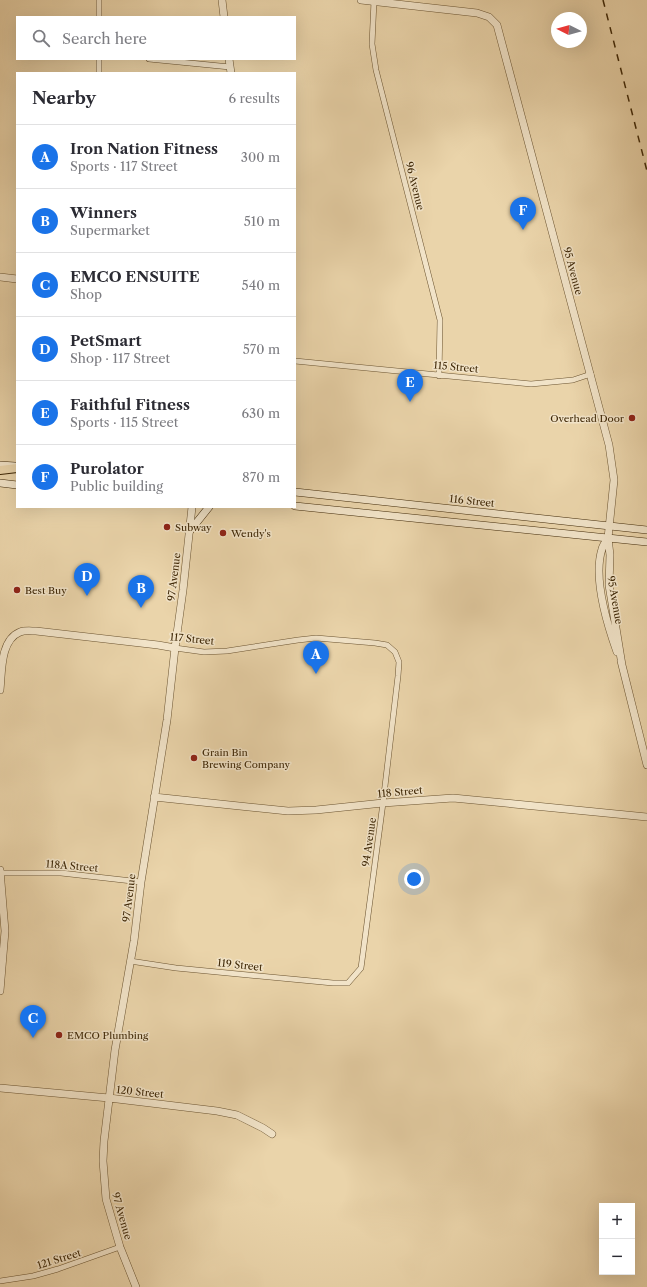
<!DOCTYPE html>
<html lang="en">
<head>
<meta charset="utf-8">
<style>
	body { margin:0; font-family:"Libre Caslon Text",serif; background:#f2f2f3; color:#2b2b33 }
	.controls { position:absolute; right:12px; bottom:12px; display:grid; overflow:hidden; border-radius:0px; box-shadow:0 4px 16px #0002 }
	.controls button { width:36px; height:36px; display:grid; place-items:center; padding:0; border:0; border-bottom:1px solid #e1e1e2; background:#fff; color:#2b2b33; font:20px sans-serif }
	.compass { position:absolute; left:551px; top:12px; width:36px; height:36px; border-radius:50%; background:#fff; box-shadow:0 4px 16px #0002; rotate:276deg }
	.you { position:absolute; left:414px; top:879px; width:14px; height:14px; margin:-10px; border:3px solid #fff; border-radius:50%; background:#1a73e8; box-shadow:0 0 0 6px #1a73e833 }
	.badge { display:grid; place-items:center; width:26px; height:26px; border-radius:50%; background:#1a73e8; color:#fff; font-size:13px; font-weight:700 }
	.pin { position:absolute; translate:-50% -33px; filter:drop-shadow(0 1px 2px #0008) }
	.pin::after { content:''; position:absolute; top:21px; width:14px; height:12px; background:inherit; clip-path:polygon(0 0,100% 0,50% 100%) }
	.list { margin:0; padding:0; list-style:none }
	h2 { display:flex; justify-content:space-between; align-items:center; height:52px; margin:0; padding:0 16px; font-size:17px }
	h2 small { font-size:13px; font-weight:400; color:#7c7c81 }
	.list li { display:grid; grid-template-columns:26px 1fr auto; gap:12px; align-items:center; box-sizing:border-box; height:64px; padding:0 16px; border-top:1px solid #e1e1e2 }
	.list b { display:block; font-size:15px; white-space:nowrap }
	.list p { margin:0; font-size:13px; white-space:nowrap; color:#7c7c81 }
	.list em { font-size:13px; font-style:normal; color:#7c7c81 }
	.icon { flex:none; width:22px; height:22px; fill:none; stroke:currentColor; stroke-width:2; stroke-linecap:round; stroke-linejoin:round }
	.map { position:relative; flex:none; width:647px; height:1287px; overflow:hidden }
	.search { position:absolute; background:#fff; box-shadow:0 4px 16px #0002; left:16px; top:16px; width:280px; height:44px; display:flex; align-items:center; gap:10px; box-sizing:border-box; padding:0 14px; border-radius:0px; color:#7c7c81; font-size:15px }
	.panel { position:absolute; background:#fff; box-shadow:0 4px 16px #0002; left:16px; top:72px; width:280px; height:436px; border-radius:0px }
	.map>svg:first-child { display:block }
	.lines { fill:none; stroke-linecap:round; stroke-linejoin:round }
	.minor-casing { stroke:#6a5330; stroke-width:6 }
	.tertiary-casing { stroke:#6a5330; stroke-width:8 }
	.secondary-casing { stroke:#3f2807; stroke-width:8 }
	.primary-casing { stroke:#3f2807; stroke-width:10 }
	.minor { stroke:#f1e3c8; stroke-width:5 }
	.tertiary { stroke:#f1e3c8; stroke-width:7 }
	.secondary { stroke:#f1e3c8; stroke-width:7 }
	.primary { stroke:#ead4aa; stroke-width:8 }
	.rail { stroke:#3f2807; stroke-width:1.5; stroke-dasharray:7 7; stroke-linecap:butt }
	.poi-dot { fill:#8f2418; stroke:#f1e3c8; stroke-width:1.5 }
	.labels { text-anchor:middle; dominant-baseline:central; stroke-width:3; stroke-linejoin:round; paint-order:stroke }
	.street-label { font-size:10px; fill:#3f2807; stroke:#f1e3c8 }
	.poi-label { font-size:10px; fill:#3f2807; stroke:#f1e3c8; text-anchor:start }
</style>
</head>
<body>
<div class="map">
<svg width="647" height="1287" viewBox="0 0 647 1287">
	<rect width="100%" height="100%" fill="#ead4aa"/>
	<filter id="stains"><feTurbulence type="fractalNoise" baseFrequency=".005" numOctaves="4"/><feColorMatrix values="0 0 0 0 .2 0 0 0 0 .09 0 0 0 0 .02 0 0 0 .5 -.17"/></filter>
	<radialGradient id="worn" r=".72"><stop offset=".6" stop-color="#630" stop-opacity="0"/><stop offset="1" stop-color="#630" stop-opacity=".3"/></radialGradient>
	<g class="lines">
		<defs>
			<path id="minor" d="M374,1l-2,43 4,26 64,250 -1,56
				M99,17v-17
				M99,59v14
				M149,59l81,8
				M295,361l236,23 42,-4 18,-6
				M0,873h61l80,9
				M130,961l46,7 157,15h15l13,-15 22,-165 15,-127 1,-14 -4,-10 -8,-7 -12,-2 -59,-5 -18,2 -71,11 -23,1 -29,-4
				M0,1281l33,-5 25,-7 62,-22"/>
			<path id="tertiary" d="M222,0l2,17
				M361,0l116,13 12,4 8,8 112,420 5,35 -6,58 2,17 -1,30 13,80
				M229,59l2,14
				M0,277l17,2
				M608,538c-2,3 -5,7 -6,11 -9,28 5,75 15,103
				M621,661l26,104
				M0,690c2,-18 0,-50 20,-58 5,-2 11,-1 16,-1l122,14 17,3
				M154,797l134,14 28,-1 67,-7 70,-5 194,19
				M0,870l5,61 -5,60
				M0,1088l109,10 108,13 20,4 26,13 9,6
				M136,1287l-16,-40 -14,-48 -3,-38 1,-20 11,-91 19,-109 7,-59 26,-162 8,-72 8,-58 9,-83"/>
			<path id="secondary" d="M0,465l15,1
				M0,483l17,2
				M295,492l352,38
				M295,506l352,36
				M189,532l20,-25"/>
			<path id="primary" d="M0,470l17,-2"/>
		</defs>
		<use href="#minor" class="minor-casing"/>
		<use href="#tertiary" class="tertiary-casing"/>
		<use href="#secondary" class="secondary-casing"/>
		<use href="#primary" class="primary-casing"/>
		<use href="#minor" class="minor"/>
		<use href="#tertiary" class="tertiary"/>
		<use href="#secondary" class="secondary"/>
		<use href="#primary" class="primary"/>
		<path class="rail" d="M603,0l44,171"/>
	</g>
	<g class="poi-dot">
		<circle cx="632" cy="418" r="4"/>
		<circle cx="167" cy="527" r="4"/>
		<circle cx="223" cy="533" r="4"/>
		<circle cx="17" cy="590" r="4"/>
		<circle cx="194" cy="758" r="4"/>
		<circle cx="59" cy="1035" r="4"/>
	</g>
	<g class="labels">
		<g class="street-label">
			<text transform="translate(415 186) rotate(76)">96 Avenue</text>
			<text transform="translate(573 271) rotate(75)">95 Avenue</text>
			<text transform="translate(456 367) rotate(5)">115 Street</text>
			<text transform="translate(472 501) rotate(6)">116 Street</text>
			<text transform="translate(174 577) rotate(-83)">97 Avenue</text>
			<text transform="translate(615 600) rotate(80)">95 Avenue</text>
			<text transform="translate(192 639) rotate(6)">117 Street</text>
			<text transform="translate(400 792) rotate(-5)">118 Street</text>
			<text transform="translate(369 842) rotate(-82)">94 Avenue</text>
			<text transform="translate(72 866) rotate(5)">118A Street</text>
			<text transform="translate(129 898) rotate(-83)">97 Avenue</text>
			<text transform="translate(240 965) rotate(6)">119 Street</text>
			<text transform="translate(140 1092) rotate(6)">120 Street</text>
			<text transform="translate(122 1216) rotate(74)">97 Avenue</text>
			<text transform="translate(59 1259) rotate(-17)">121 Street</text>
		</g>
		<g class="poi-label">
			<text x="624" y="418" text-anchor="end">Overhead Door</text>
			<text x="175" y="527">Subway</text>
			<text x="231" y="533">Wendy's</text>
			<text x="25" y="590">Best Buy</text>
			<text x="202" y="752">Grain Bin<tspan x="202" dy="12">Brewing Company</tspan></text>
			<text x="67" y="1035">EMCO Plumbing</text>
		</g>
	</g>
	<rect width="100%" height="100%" filter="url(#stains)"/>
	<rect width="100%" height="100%" fill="url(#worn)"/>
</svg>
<div class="controls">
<button>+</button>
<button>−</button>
</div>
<svg class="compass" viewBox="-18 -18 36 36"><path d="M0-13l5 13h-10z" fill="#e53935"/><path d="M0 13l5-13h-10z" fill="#7c7c81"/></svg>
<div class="you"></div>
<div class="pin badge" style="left:316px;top:674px">A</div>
<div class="pin badge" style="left:141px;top:608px">B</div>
<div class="pin badge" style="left:33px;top:1038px">C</div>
<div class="pin badge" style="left:87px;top:596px">D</div>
<div class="pin badge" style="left:410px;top:402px">E</div>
<div class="pin badge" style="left:523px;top:230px">F</div>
<div class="search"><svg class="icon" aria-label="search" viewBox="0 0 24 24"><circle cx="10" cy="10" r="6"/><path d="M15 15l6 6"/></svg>Search here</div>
<section class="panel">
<h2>Nearby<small>6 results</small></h2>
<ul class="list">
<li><span class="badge">A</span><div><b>Iron Nation Fitness</b><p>Sports · 117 Street</p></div><em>300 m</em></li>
<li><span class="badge">B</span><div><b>Winners</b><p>Supermarket</p></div><em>510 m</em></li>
<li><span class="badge">C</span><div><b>EMCO ENSUITE</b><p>Shop</p></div><em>540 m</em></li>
<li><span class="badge">D</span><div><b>PetSmart</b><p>Shop · 117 Street</p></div><em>570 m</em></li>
<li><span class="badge">E</span><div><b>Faithful Fitness</b><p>Sports · 115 Street</p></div><em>630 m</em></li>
<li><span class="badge">F</span><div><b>Purolator</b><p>Public building</p></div><em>870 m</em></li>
</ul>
</section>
</div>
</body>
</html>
